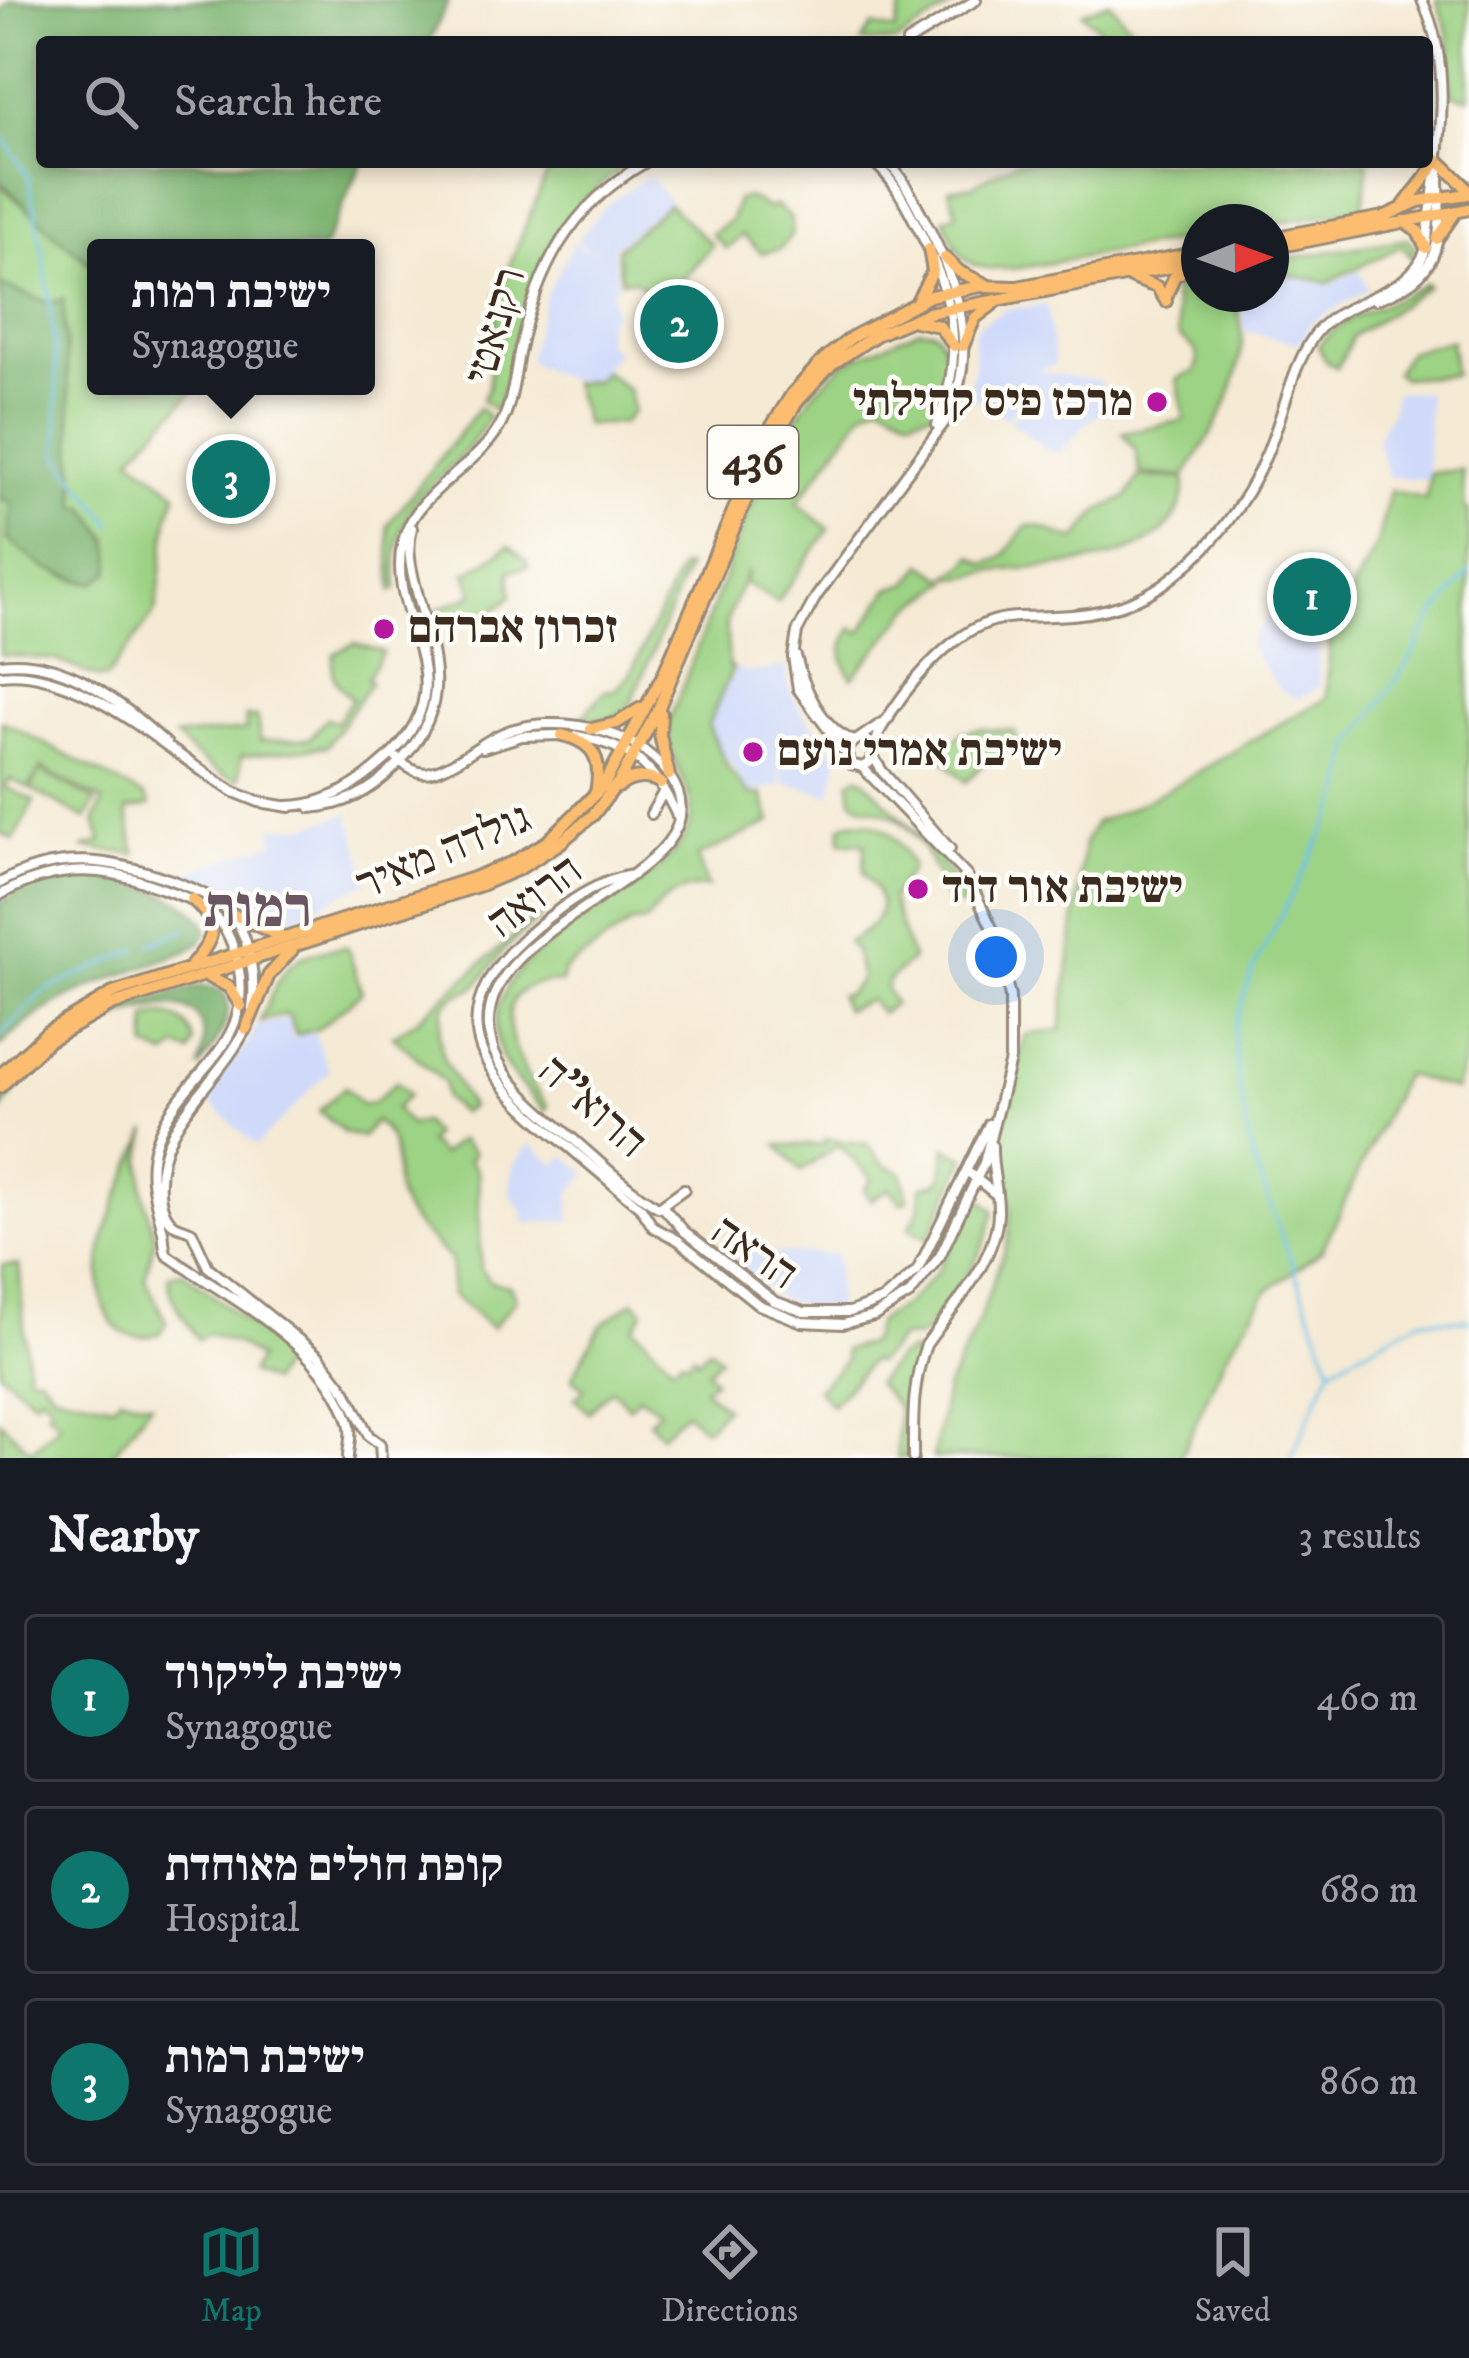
<!DOCTYPE html>
<html lang="en">
<head>
<meta charset="utf-8">
<style>
	body { margin:0; font-family:"IM FELL DW Pica","Frank Ruhl Libre",serif; background:#20242c; color:#f1f3f6 }
	.compass { position:absolute; left:1181px; top:204px; width:108px; height:108px; border-radius:50%; background:#171b24; box-shadow:0 6px 18px #0003; rotate:89deg }
	.you { position:absolute; left:996px; top:957px; width:42px; height:42px; margin:-30px; border:9px solid #fff; border-radius:50%; background:#1a73e8; box-shadow:0 0 0 18px #1a73e833 }
	.badge { display:grid; place-items:center; width:78px; height:78px; border-radius:50%; background:#0f766e; color:#fff; font-size:39px; font-weight:700 }
	.pin { position:absolute; translate:-50% -50%; border:6px solid #fff; box-shadow:0 3px 12px #0006 }
	.popup { position:absolute; left:87px; top:239px; width:288px; height:156px; box-sizing:border-box; display:grid; place-content:center; border-radius:12px; background:#171b24; filter:drop-shadow(0 3px 9px #0005); font-size:39px; white-space:nowrap; color:#9ea1a6 }
	.popup b { font-size:45px; color:#f1f3f6 }
	.popup::after { content:''; position:absolute; left:50%; top:100%; margin-left:-24px; border:24px solid transparent; border-top-color:#171b24 }
	.list { margin:0; padding:0; list-style:none }
	h2 { display:flex; justify-content:space-between; align-items:center; height:156px; margin:0; padding:0 48px; font-size:51px }
	h2 small { font-size:39px; font-weight:400; color:#9ea1a6 }
	.list li { display:grid; grid-template-columns:78px 1fr auto; gap:36px; align-items:center; box-sizing:border-box; height:168px; margin:0 24px 24px; padding:0 24px; border:3px solid #363941; border-radius:12px }
	.list b { display:block; font-size:45px; white-space:nowrap }
	.list p { margin:0; font-size:39px; white-space:nowrap; color:#9ea1a6 }
	.list em { font-size:39px; font-style:normal; color:#9ea1a6 }
	.icon { flex:none; width:66px; height:66px; fill:none; stroke:currentColor; stroke-width:2; stroke-linecap:round; stroke-linejoin:round }
	.map { position:relative; flex:none; width:1469px; height:1458px; overflow:hidden }
	.search { position:absolute; background:#171b24; box-shadow:0 6px 18px #0003; left:36px; right:36px; top:36px; height:132px; display:flex; align-items:center; gap:30px; box-sizing:border-box; padding:0 42px; border-radius:12px; color:#9ea1a6; font-size:45px }
	.sheet { height:732px; background:#171b24 }
	nav { display:flex; justify-content:space-around; align-items:center; box-sizing:border-box; height:168px; border-top:3px solid #363941; background:#171b24; font-size:33px; color:#9ea1a6 }
	nav a { display:grid; justify-items:center; gap:6px }
	nav .on { color:#0f766e }
	.map>svg:first-child { display:block }
	.built { fill:#cfdafa }
	.green { fill:#9dd384; stroke:#6c7e51; stroke-width:3 }
	.forest { fill:#7eb572; stroke:#5c7048; stroke-width:3 }
	.lines { fill:none; stroke-linecap:round; stroke-linejoin:round }
	.stream { stroke:#71c1ec; stroke-width:3 }
	.tertiary-casing { stroke:#988a79; stroke-width:14 }
	.primary-casing { stroke:#988a79; stroke-width:16 }
	.tertiary { stroke:#fff; stroke-width:8 }
	.primary { stroke:#fcbd6f; stroke-width:10 }
	.poi-dot { fill:#b5179e; stroke:#fdfcf7; stroke-width:4.5 }
	.labels { text-anchor:middle; dominant-baseline:central; stroke-width:9; stroke-linejoin:round; paint-order:stroke }
	.shield { fill:#fdfcf7; stroke:#75695f; stroke-width:3 }
	.shield-label { font-size:42px; font-weight:bold; fill:#3b2a1e }
	.street-label { font-size:45px; fill:#3b2a1e; stroke:#fdfcf7 }
	.poi-label { font-size:45px; font-weight:bold; fill:#3b2a1e; stroke:#fdfcf7; text-anchor:start }
	.district-label { font-size:57px; font-weight:bold; fill:#695660; stroke:#fdfcf7 }
</style>
</head>
<body>
<div class="map">
<svg width="1469" height="1458" viewBox="0 0 1469 1458">
	<rect width="100%" height="100%" fill="#fdfcf7"/>
	<filter id="ink" filterUnits="userSpaceOnUse"><feTurbulence type="fractalNoise" baseFrequency=".00833" numOctaves="2"/><feDisplacementMap in="SourceGraphic" scale="24" xChannelSelector="R" yChannelSelector="G"/><feConvolveMatrix kernelMatrix="1 2 1 2 8 2 1 2 1" color-interpolation-filters="sRGB"/></filter>
	<filter id="wash" filterUnits="userSpaceOnUse"><feTurbulence type="fractalNoise" baseFrequency=".004" numOctaves="4" result="noise"/><feDisplacementMap in="SourceGraphic" scale="48" xChannelSelector="R" yChannelSelector="G"/><feGaussianBlur stdDeviation="2.7" result="paint"/><feColorMatrix in="noise" values="0 0 0 0 0 0 0 0 0 0 0 0 0 0 0 0 0 1.4 0 .05"/><feComposite in="paint" operator="in"/></filter>
	<g filter="url(#wash)">
		<rect width="100%" height="100%" fill="#f5ead4"/>
		<path class="built" d="M649,175l20,26 -56,47 5,37 -6,3 2,25 -7,7 -1,21 10,11 -20,27 -28,1 -36,-16 -4,-7 18,-62 28,-53 10,8 18,-1 -17,-1 -8,-8 27,-33z
			M1359,270l9,19 -58,35 -9,20 -56,-13 -6,-37h32v-20l59,11z
			M1047,305l8,59 -17,7 63,10 -1,4 19,18 -29,17 -29,32 -13,-1 -39,-31 14,-11v-9l-17,19 -38,-25 7,-32 -1,-27 5,-11 29,-15z
			M1395,392h33v87l-40,-2 -12,-38 15,-27z
			M1280,599l38,24 2,64 -22,12 -18,-9 -30,-42 1,-9z
			M785,666l5,24 11,21 38,46 -8,38 -48,-12 -9,-27 7,29 -31,8 -38,-56 -3,-13 27,-56 14,5z
			M349,813l20,68 -73,36 -31,8 -10,-3 -36,-33 -32,-16 88,-31 -4,-15 37,-1z
			M287,1019l6,19 21,-5 15,38 -73,75 -53,-50 46,-54 7,-16z
			M530,1144l26,20 10,-8 22,17 -18,20 1,28 -47,2v-11l-14,-17 3,-29z
			M734,1252l103,2v55l-30,-2 -30,-10 -47,-38z"/>
		<path class="green" d="M904,0h58l-66,42h-34l10,-16 23,5z
			M1436,0h33v98l-18,-4 -3,-63z
			M1109,2l30,34c39,-8 76,-5 114,6h-129l4,-4 -13,4 -33,-29z
			M583,162h47c-106,73 -97,140 -134,249l-14,-11 6,-12 10,-95 53,-129 25,8z
			M1016,162h353l-6,46 -92,16 -72,-2v15l-179,31c-51,3 -58,-2 -76,-49l13,-6 -8,-24 22,-3z
			M0,185l96,85v116h102l-67,71 46,36 -9,25 -12,93 -49,66 -8,1 -42,-18 -57,-5v-156l11,2 -3,39c27,20 51,40 86,43l16,-43 -25,-33 -8,1 -14,-208 -14,3 -49,-18z
			M748,197l22,12 5,-4 16,14 1,15 -12,15 -18,4 -20,-18 -15,14 -16,-15 20,-14 6,-20z
			M668,204l44,41 -51,59 -26,-24h-14l-4,-31z
			M1407,239l8,8 -4,10 -9,-11 -74,36 -57,-10v-11z
			M1199,274v20h37c0,15 7,29 6,46 -3,53 -30,93 -58,137l-44,-4 -5,-24 -13,-16 63,-13 -8,-41 18,-8c9,-17 -3,-24 -16,-35l-6,-43 10,-15z
			M1426,283l2,3 -8,6 -67,44 -16,32 -11,-7 -8,-15c26,-34 73,-40 108,-63z
			M920,329l15,2c18,21 14,59 -3,81l-22,5 -29,-15 -16,8 -68,93 32,26 -52,73 -32,-19 3,-13 -22,52 3,45 4,1 -25,57 21,45 21,25 12,-1 9,28 -74,35 11,30c-31,0 -44,10 -62,35l-14,1 -68,47 -3,13c-88,-7 -44,87 -13,123l-3,5c-16,-18 -38,-37 -45,-59 -34,-109 153,-144 187,-220 17,-38 -23,-70 -19,-107l81,-214 40,-82 26,-38 28,-27z
			M1451,340l3,35 -52,3 -7,-5 13,-21z
			M604,371l25,20 4,20 -10,12 -38,2 -13,-42 24,-2z
			M479,408l10,9c-43,77 -100,67 -92,172l-5,2 -4,-66z
			M1462,470l3,40 4,1v531l-13,48 -52,-16 -82,176 -55,41 -42,66 -45,101h-247l13,-69 31,-63 31,-85 3,-31 -10,-71 24,-104 36,-5 23,-186 11,-21c82,-31 153,-85 231,-124l5,-68 46,-87 13,-54 36,9 4,-26z
			M1139,477l46,1c2,89 -130,87 -192,93 -15,2 -31,10 -45,5l18,-11 6,-9 14,8 16,-6 25,-32c19,-3 31,13 50,13l21,-28 29,-14z
			M509,546l17,14 2,7 -18,4 2,25 -19,15 -50,8 -6,-10 37,-14 -8,-22c7,-1 35,-22 43,-27z
			M923,564l26,17 -38,27 -59,70c-13,-19 -12,-33 1,-50l7,5 29,-44 20,-6z
			M681,567l6,1 -57,138 -23,15 -24,-5 22,-25 10,-1 16,-17z
			M355,643l28,9 -16,26 4,4 -44,64 -86,10 -2,24c-24,-5 -46,-25 -63,-43l70,-7v-13h11l3,24 49,-2 18,-21 9,5 16,-24c-16,-16 -22,-21 -18,-45z
			M2,721l144,76 4,9 -23,4 8,44 -53,-6 20,-6 -7,-21 8,-20 -62,-33 -1,3 56,30 -10,18 -55,-30 8,-18 -10,17 -20,-9 -3,8 28,14 -20,39 -14,-7z
			M982,729l32,2 6,20 -37,13 -17,18 -27,-27 23,-23z
			M858,777l6,2 70,72 36,56 -22,-4c-11,-29 -26,-67 -51,-85 -15,-11 -32,-7 -45,-19l-2,-18z
			M850,822c33,-4 50,17 62,45l-21,32 21,60 -23,21 -3,8 8,16 -13,9 -11,-13 -25,10 -6,-14 9,-3 13,-14 -6,-29 -8,-8c35,-17 45,-38 17,-69l1,-29 -24,-2v-16z
			M541,912l1,5 -37,32 -29,37 -23,11 -10,11 -4,27 4,23 27,49 -9,6 -16,-15 -1,-16 -51,-46 23,-15z
			M347,947l15,45 -44,37 -22,6 -8,-21 -28,7c22,-53 27,-68 87,-74z
			M158,1015c20,0 32,9 36,28l-4,10 -13,-6 -10,9 -20,-8v-30z
			M396,1082l13,13 -14,14 15,16 13,-3 10,12 -5,8 13,13 19,-15 14,13 -5,7 9,12 3,98 9,12 20,4 6,13 -24,29 -41,-34v-34c-15,-16 -36,-33 -47,-51 -19,-32 5,-62 -29,-88l-13,16 -17,-4 -26,-22 26,-24 17,18 12,-3z
			M148,1130l-6,28 1,34 12,47 -10,39 21,44 -6,11c-61,21 -67,-54 -55,-96 10,-37 28,-72 43,-107z
			M825,1139l42,5 15,19 20,10 6,27 -7,3 -11,-15 -19,12 -7,-11 8,-10 -33,-34 -38,26 -23,-26h46z
			M946,1147l20,11 -38,81 -19,-11 11,-20 1,-21 20,-5z
			M983,1200l11,10c-6,47 -44,85 -70,123l-5,4 -18,1 -25,25 -5,-3 -39,45 -15,-16 28,-28 -1,-11 26,-7 7,-21 29,-18 30,-31 35,-65z
			M3,1265h16l9,110h11l14,18 61,11 6,-7 31,6 -41,55h-110v-37l31,30 29,-27 -13,-13 5,-5 -11,-12 -7,6 -34,-28z
			M183,1272l106,84 -19,26 -20,-9 8,-15 -21,-14 -28,-10 -11,5c-13,-20 -30,-40 -29,-64z
			M634,1301l10,10 -10,16 39,39 8,-7 6,3 6,-8 5,6 11,-12 11,10 -13,13 7,9 -10,9 21,19 -20,21 -20,-17 -24,23 -12,-14 11,-11 -21,-14 -10,11 -18,-18 -22,23 -14,-14 9,-9 -12,-12 29,-52z
			M912,1351l4,3 -8,47 -1,57h-10l1,-51 -22,-24 21,-25z"/>
		<path class="forest" d="M10,0h439l-20,42h-387v120h321l-40,86h-227v18l-36,-27 -60,-58v-169z
			M0,285l49,18 14,-4 14,208h8c17,23 31,36 25,65l-16,11 -48,-14 -38,-29 3,-38 -11,-3z
			M63,876c35,-3 138,15 144,56l-8,12 -12,7c-66,25 -137,42 -187,96v-144l29,-18z
			M202,986c52,3 13,60 -3,83 31,-110 -97,-48 -141,-19 -22,15 -43,40 -58,62v-17c66,-68 111,-87 202,-109z"/>
		<g class="lines">
			<path class="stream" d="M0,132l28,44 15,76 13,102 2,102 55,69
				M151,944l36,-15
				M0,1036l44,-45 94,-42
				M1331,1368l-78,-209 -15,-78 -4,-53 19,-58 80,-155 10,-24 9,-46 57,-84 23,-43 37,-46
				M1291,1458l40,-90 91,-49 47,1"/>
		</g>
	</g>
	<g filter="url(#ink)">
		<g class="lines">
			<defs>
				<path id="tertiary" d="M907,42l69,-42
					M873,162c21,17 31,39 43,62 37,69 51,126 21,201
					M1375,300c75,-27 64,-63 64,-133
					M796,656c7,30 26,72 56,84
					M0,664c67,-8 121,39 167,80
					M0,675c80,-10 168,78 234,117l25,10 31,5
					M889,718l-41,28 -2,8 5,10 11,3 7,-4c6,-11 6,-23 12,-34 22,-38 66,-94 109,-107 20,-7 43,-5 64,-6 43,-1 85,-11 119,-39 49,-38 84,-90 103,-148 11,-31 19,-66 38,-93 27,-40 97,-37 112,-88 8,-82 33,-169 -4,-248
					M577,736c58,11 78,31 102,84
					M483,748l39,-12 40,-1
					M845,752l-47,-63 -5,-32 4,-25 19,-35 128,-174c38,-68 14,-142 -21,-206 -10,-19 -20,-39 -35,-55
					M392,754c11,10 23,22 39,18 25,-6 48,-29 72,-39 51,-21 133,-5 166,42 74,106 -223,144 -175,276 13,34 45,59 72,82 29,24 59,55 92,74
					M873,756l9,15 68,78
					M286,806c35,0 64,-16 90,-38 104,-84 6,-145 27,-227 12,-48 68,-71 94,-110 15,-23 17,-52 22,-78 18,-85 50,-146 127,-191
					M311,808c34,-3 59,-16 83,-40 64,-63 39,-111 21,-184 -5,-20 -8,-37 -3,-56
					M651,814l13,-23
					M633,875c-41,6 -80,37 -111,65 -89,82 -33,142 41,202 26,22 52,44 78,66l12,19 25,13 81,65 43,17 41,2 31,-8 36,-22 30,-38 44,-93 26,-103v-63l-16,-65 -27,-56 -105,-109
					M0,883c57,-33 112,-24 171,-3 23,9 47,18 63,38 17,23 22,63 18,90
					M0,895c48,-28 97,-31 149,-11 50,18 76,23 89,80 18,86 -56,106 -81,175 -12,33 -2,57 5,89 3,10 1,18 5,27 61,43 158,88 182,167 4,13 -1,23 -1,36
					M246,1028c-28,57 -91,94 -86,164 1,12 5,26 15,33 6,3 12,4 17,7l16,35 111,89 27,35 23,45 11,8 1,14
					M968,1172l26,21
					M659,1207l25,-18
					M663,1207l21,24 90,70 30,11h46l34,-13 33,-28 72,-147
					M913,1458c0,-39 -1,-76 13,-113 27,-39 70,-83 72,-132 1,-22 -7,-44 -6,-67"/>
				<path id="primary" d="M1438,160l31,30
					M1404,205l31,-40
					M1404,221l14,10 8,17
					M1271,238l112,-21 36,-16 50,-7
					M1437,239l18,-26
					M1271,248l198,-39
					M945,258l15,14 27,13
					M1132,278l25,9 9,14
					M1166,297l8,-20 16,-11
					M917,301l16,-30 -4,-22
					M915,321l24,5 15,20
					M963,346l12,-28 21,-16
					M661,713l-1,22 9,40
					M591,729l26,-6 24,-15
					M562,735c34,8 40,25 34,58
					M618,787c13,-10 28,-12 43,-4
					M228,912l56,26
					M191,966c23,-28 31,-40 1,-67
					M204,975l25,12 12,19
					M246,1029l23,-54 23,-25
					M0,1075l47,-43 66,-39 360,-115 40,-16 35,-21 56,-56 59,-110 102,-238 27,-43 32,-35 28,-22 78,-41 51,-10 36,1 182,-35
					M0,1087l48,-46 64,-36 369,-120 38,-16 41,-26 33,-28 27,-35 37,-68 106,-253 34,-57 35,-38 44,-29 52,-22 271,-51"/>
			</defs>
			<use href="#tertiary" class="tertiary-casing"/>
			<use href="#primary" class="primary-casing"/>
			<use href="#tertiary" class="tertiary"/>
			<use href="#primary" class="primary"/>
		</g>
	</g>
	<g class="poi-dot">
		<circle cx="1157" cy="402" r="12"/>
		<circle cx="384" cy="629" r="12"/>
		<circle cx="753" cy="752" r="12"/>
		<circle cx="918" cy="889" r="12"/>
	</g>
	<g class="labels">
		<rect class="shield" x="708" y="426" width="90" height="72" rx="9"/>
		<g class="shield-label">
			<text x="753" y="462">436</text>
		</g>
		<g class="street-label">
			<text transform="translate(496 326) rotate(-74)">רקנאטי</text>
			<text transform="translate(444 852) rotate(-23)">גולדה מאיר</text>
			<text transform="translate(535 897) rotate(-37)">הרואה</text>
			<text transform="translate(592 1107) rotate(42)">הרוא"ה</text>
			<text transform="translate(754 1253) rotate(35)">הראה</text>
		</g>
		<g class="poi-label">
			<text x="1133" y="402" text-anchor="end">מרכז פיס קהילתי</text>
			<text x="408" y="629">זכרון אברהם</text>
			<text x="777" y="752">ישיבת אמרי נועם</text>
			<text x="942" y="889">ישיבת אור דוד</text>
		</g>
		<g class="district-label">
			<text x="258" y="909">רמות</text>
		</g>
	</g>
</svg>
<svg class="compass" viewBox="-18 -18 36 36"><path d="M0-13l5 13h-10z" fill="#e53935"/><path d="M0 13l5-13h-10z" fill="#9ea1a6"/></svg>
<div class="you"></div>
<div class="pin badge" style="left:1312px;top:597px">1</div>
<div class="pin badge" style="left:679px;top:324px">2</div>
<div class="pin badge" style="left:231px;top:479px">3</div>
<div class="popup"><b>ישיבת רמות</b>Synagogue</div>
<div class="search"><svg class="icon" aria-label="search" viewBox="0 0 24 24"><circle cx="10" cy="10" r="6"/><path d="M15 15l6 6"/></svg>Search here</div>
</div>
<section class="sheet">
<h2>Nearby<small>3 results</small></h2>
<ul class="list">
<li><span class="badge">1</span><div><b>ישיבת לייקווד</b><p>Synagogue</p></div><em>460 m</em></li>
<li><span class="badge">2</span><div><b>קופת חולים מאוחדת</b><p>Hospital</p></div><em>680 m</em></li>
<li><span class="badge">3</span><div><b>ישיבת רמות</b><p>Synagogue</p></div><em>860 m</em></li>
</ul>
</section>
<nav>
<a class="on"><svg class="icon" aria-label="map" viewBox="0 0 24 24"><path d="M3 6l6-2 6 2 6-2v14l-6 2-6-2-6 2zM9 4v14M15 6v14"/></svg>Map</a>
<a><svg class="icon" aria-label="directions" viewBox="0 0 24 24"><path d="M12 3l9 9-9 9-9-9zM9 14v-3h6M13 9l2 2-2 2"/></svg>Directions</a>
<a><svg class="icon" aria-label="saved" viewBox="0 0 24 24"><path d="M7 4h10v16l-5-4-5 4z"/></svg>Saved</a>
</nav>
</body>
</html>
